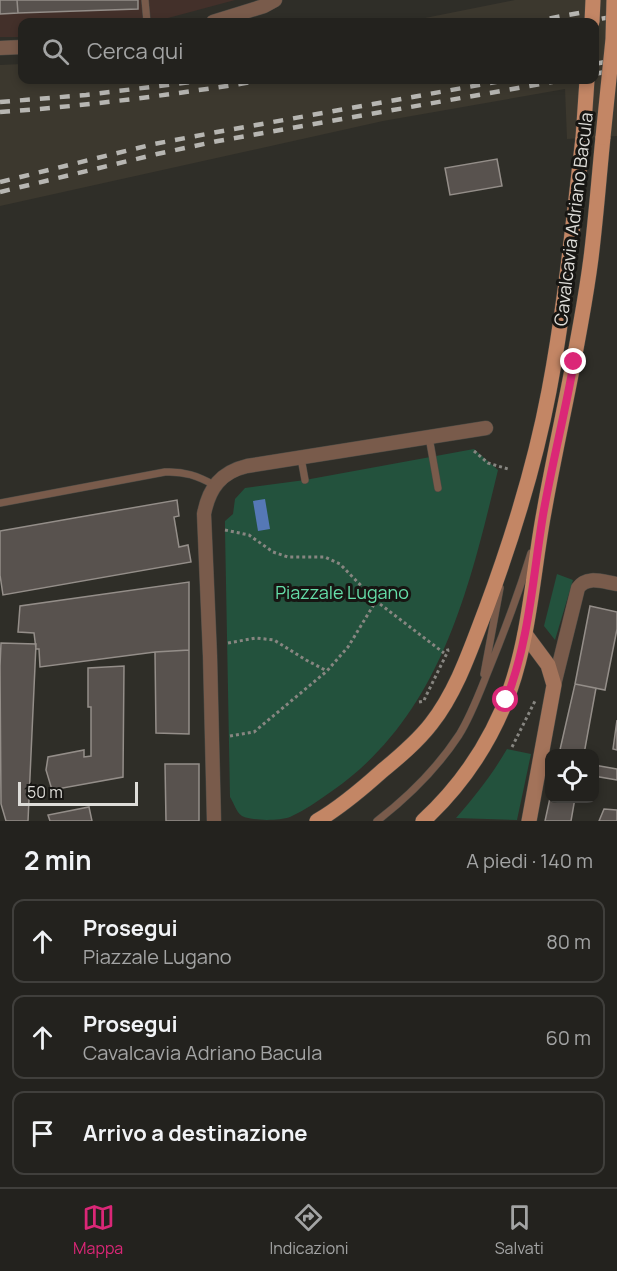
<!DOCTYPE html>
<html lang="it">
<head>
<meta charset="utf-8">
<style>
	body { margin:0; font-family:Manrope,sans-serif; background:#2f2f2b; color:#f1f3f6 }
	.controls { position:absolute; right:18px; bottom:18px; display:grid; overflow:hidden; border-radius:12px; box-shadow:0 3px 9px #0003 }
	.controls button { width:54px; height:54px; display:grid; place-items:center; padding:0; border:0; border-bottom:2px solid #403f3c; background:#23221e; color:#f1f3f6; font:30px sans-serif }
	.scale { position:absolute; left:18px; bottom:15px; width:120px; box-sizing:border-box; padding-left:6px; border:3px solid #deddd9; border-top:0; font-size:16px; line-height:21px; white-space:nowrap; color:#deddd9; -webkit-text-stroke:4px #171613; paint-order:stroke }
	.stop { position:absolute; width:18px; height:18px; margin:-14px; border:4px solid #db2777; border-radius:50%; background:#fff }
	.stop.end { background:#db2777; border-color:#fff; box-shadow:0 2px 6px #0008 }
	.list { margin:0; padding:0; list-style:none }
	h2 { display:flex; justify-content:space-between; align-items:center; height:78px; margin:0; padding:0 24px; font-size:26px }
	h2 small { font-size:20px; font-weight:400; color:#a3a4a4 }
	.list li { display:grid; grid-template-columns:39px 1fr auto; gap:18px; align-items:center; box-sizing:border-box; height:84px; margin:0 12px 12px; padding:0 12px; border:2px solid #403f3c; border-radius:12px }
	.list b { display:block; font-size:22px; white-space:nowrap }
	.list p { margin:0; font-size:20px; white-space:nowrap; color:#a3a4a4 }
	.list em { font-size:20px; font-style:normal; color:#a3a4a4 }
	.icon { flex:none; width:33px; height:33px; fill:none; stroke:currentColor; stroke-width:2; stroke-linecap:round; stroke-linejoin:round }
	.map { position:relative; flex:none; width:617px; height:821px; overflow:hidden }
	.search { position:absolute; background:#23221e; box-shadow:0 3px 9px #0003; left:18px; right:18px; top:18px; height:66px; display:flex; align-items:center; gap:15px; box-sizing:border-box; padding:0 21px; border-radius:12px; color:#a3a4a4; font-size:22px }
	.sheet { height:366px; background:#23221e }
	nav { display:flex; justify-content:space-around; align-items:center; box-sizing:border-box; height:84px; border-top:2px solid #403f3c; background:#23221e; font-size:16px; color:#a3a4a4 }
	nav a { display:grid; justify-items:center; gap:3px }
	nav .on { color:#db2777 }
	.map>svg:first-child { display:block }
	.commercial { fill:#43302a }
	.built { fill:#3c382e }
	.green { fill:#23523d }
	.water { fill:#5578b6 }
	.building { fill:#58524e; stroke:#948e89; stroke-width:1.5 }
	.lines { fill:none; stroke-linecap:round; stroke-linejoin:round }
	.lane-casing { stroke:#4b4a44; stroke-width:8 }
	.street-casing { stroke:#4b4a44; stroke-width:15 }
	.secondary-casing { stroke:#4b4a44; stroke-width:16 }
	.primary-casing { stroke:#4b4a44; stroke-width:16 }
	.path { stroke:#878681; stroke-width:3; stroke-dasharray:3 3; stroke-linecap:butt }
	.lane { stroke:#795b4b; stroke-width:7 }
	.street { stroke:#795b4b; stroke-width:14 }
	.secondary { stroke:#a3735a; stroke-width:15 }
	.primary { stroke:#c38665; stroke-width:15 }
	.rail { stroke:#b7b6b2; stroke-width:4.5; stroke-dasharray:10 10; stroke-linecap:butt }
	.primary-bridge-casing { stroke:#4b4a44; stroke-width:16; stroke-linecap:butt }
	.primary-bridge { stroke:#c38665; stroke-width:15 }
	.route { stroke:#db2777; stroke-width:8 }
	.labels { text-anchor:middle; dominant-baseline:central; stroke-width:6; stroke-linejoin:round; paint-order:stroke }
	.street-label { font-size:18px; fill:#deddd9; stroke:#171613 }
	.park-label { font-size:18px; fill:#65dea8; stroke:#171613 }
</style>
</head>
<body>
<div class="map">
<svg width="617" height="821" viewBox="0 0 617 821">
	<rect width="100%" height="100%" fill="#2f2e28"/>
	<path class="commercial" d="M0,0h235l-67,18 -4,4h-142v15h-22z"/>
	<path class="built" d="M515,0h102v136l-50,3 -2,-50 -182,32 -383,85v-141l22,-1v16h572v-58h-189z"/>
	<path class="green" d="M474,449l24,21c-29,120 -58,246 -166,321 -14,10 -27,19 -42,26 -12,4 -38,4 -48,-1 -6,-4 -8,-13 -12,-19l-5,-267v-9l8,-7 2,-15 10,-11 60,-8z
		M557,574l16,6 -18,60 -11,-14z
		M507,749l24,5 -14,66 -61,-2c21,-24 35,-42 51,-69z"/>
	<path class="water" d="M265,499l5,30 -12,2 -5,-30z"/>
	<path class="building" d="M0,0h17l1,13 -18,1z
		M17,0h121v9l-120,4z
		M497,159l5,27 -52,9 -5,-27z
		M177,500l2,16 -5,1 5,30 9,-2 3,17 -188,33 -3,-20v-44z
		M189,582v68l-34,2 -115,15 -1,-18h-3l-2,-16 -16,-1 2,-26z
		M590,606l27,6v17l-12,61 -30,-6z
		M1,643l35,1 -8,177h-22l-5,-17 -1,-138z
		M189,650v84l-33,-1 -1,-81z
		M124,666l-1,111 -71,13 -6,-20 2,-13 36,-7v7l7,-1v-49h-3v-39z
		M575,684l21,4 -12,66h-25z
		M617,720v30l-4,-1z
		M165,764h34v57h-33z
		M594,765l23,4v11l-23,-4z
		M550,798h25l-4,23h-26z
		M89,807l3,14h-42l-2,-6z
		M604,809l13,1v11h-18z"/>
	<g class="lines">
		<defs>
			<path id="lane" d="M145,0l2,22
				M429,437l9,51
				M301,458l4,22
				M0,503l165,-31c19,-1 33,4 49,13
				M484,674l16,-86
				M377,821c31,-24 61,-54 82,-86 13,-21 21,-44 30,-66 16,-39 30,-77 42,-116"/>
			<path id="street" d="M213,22l51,-16 11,-6
				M0,48l22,-1
				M554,685l24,-97c9,-13 25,-6 39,-4
				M214,821l-4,-165 -6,-142c5,-26 17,-42 43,-48l239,-38"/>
			<path id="secondary" d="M525,634l23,31 6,20 -25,136"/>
			<path id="primary" d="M317,821c24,-14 45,-32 65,-50 17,-14 35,-29 49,-47 26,-33 40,-76 55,-115 26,-70 49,-144 63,-218 16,-84 24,-168 34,-253
				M423,821c39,-36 69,-81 87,-131 20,-57 23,-119 34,-178 15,-85 36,-168 47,-254 5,-40 8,-81 12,-121"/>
		</defs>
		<use href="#lane" class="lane-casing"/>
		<use href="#street" class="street-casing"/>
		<use href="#secondary" class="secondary-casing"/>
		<use href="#primary" class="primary-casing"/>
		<path class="path" d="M474,451l14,12 20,6
			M225,530l24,5 24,17 15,5h37l15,7 36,37 68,52
			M228,643l28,-5 18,2 32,20 21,11
			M419,702l5,-1 1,-3 23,-47 -1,-4
			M230,736l24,-4 73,-61 21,-24 28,-46
			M512,747l23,-46"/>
		<use href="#lane" class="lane"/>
		<use href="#street" class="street"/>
		<use href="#secondary" class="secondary"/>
		<use href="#primary" class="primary"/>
		<path class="rail" d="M530,22l87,-16
			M582,22l35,-6
			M594,64l23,-4
			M594,74l23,-4
			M0,102l86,-7 121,-15
			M0,112c89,-6 177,-18 265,-32
			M0,182l154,-38 63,-12 290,-52
			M0,192l157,-38 61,-13 345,-61"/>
		<defs>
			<path id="primary-bridge" d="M592,22l1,-22
				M603,137l10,-98 1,-39
				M583,138l4,-58"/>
		</defs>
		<use href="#primary-bridge" class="primary-bridge-casing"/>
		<use href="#primary-bridge" class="primary-bridge"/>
	</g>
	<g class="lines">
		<path class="route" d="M506,700c23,-57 27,-124 37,-185 9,-51 22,-102 31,-153"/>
	</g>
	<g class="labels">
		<g class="street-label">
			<text transform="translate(573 219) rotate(-83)">Cavalcavia Adriano Bacula</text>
		</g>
		<g class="park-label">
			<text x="342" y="592">Piazzale Lugano</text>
		</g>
	</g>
</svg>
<div class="controls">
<button><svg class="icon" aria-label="locate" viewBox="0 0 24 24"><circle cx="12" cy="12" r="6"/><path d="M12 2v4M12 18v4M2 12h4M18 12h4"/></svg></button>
</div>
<div class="scale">50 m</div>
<div class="stop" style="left:506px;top:700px"></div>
<div class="stop end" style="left:574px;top:362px"></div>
<div class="search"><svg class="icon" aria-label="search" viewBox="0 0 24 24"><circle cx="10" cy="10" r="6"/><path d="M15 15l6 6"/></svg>Cerca qui</div>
</div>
<section class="sheet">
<h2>2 min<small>A piedi · 140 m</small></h2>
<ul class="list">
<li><svg class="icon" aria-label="ahead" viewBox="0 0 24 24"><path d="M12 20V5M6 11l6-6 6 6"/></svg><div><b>Prosegui</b><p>Piazzale Lugano</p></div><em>80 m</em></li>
<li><svg class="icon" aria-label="ahead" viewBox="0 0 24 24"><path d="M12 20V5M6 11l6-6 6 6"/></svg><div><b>Prosegui</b><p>Cavalcavia Adriano Bacula</p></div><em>60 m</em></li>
<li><svg class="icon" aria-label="arrive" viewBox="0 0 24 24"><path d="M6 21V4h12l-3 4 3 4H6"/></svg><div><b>Arrivo a destinazione</b></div></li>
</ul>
</section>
<nav>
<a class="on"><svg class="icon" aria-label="map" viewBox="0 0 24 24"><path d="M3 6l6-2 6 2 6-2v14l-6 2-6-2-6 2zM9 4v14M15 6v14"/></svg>Mappa</a>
<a><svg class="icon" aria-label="directions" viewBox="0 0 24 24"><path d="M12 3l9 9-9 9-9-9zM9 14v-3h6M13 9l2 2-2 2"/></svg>Indicazioni</a>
<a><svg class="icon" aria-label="saved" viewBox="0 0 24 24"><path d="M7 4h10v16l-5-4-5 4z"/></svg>Salvati</a>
</nav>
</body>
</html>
